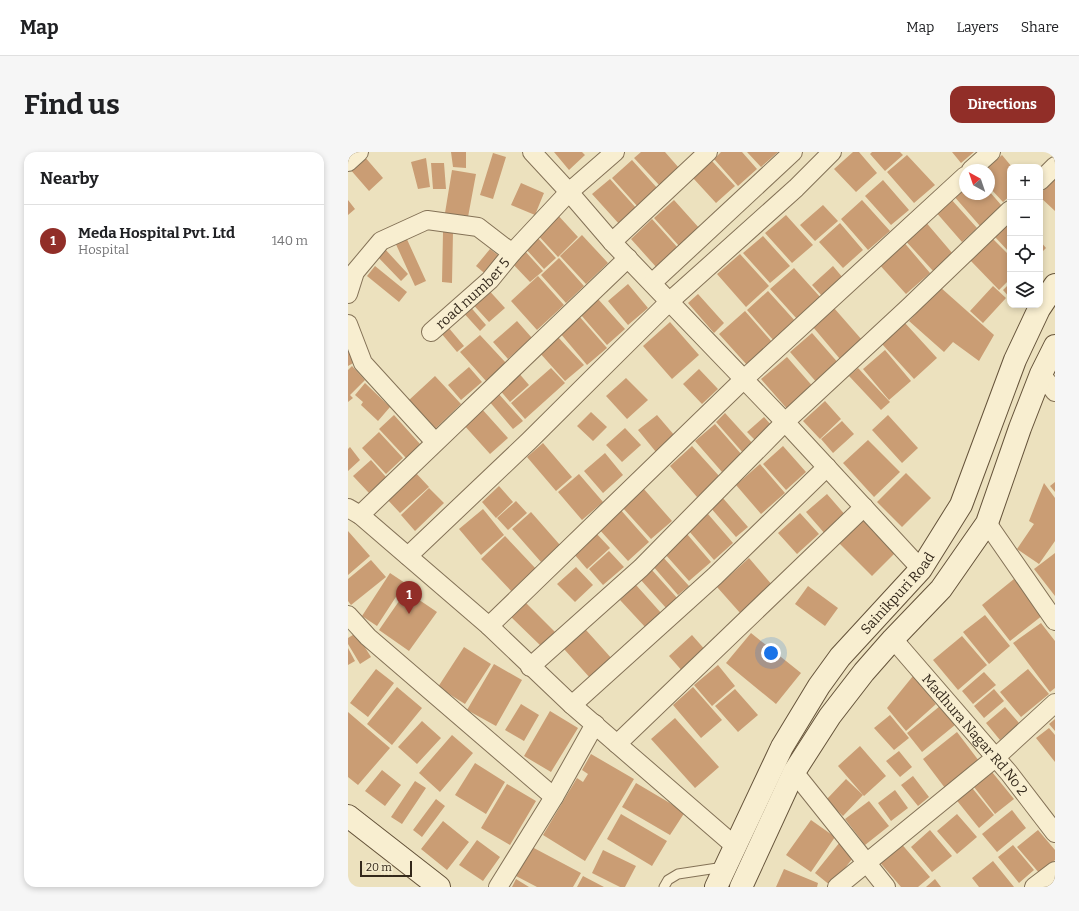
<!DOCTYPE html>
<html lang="en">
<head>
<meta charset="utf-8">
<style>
	body { margin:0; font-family:Bitter,serif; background:#f6f6f6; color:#202124 }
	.controls { position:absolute; right:12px; top:12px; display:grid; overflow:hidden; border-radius:8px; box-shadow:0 2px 6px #0003 }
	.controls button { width:36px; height:36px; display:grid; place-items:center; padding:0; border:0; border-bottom:1px solid #e0e0e0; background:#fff; color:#202124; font:20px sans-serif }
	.compass { position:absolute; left:611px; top:12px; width:36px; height:36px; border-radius:50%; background:#fff; box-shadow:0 2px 6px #0003; rotate:320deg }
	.scale { position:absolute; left:12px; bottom:10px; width:52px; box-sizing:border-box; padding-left:4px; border:2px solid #33281b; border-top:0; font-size:11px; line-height:14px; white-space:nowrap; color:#33281b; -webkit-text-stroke:3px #f4ebcd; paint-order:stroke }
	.you { position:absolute; left:423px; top:501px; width:14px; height:14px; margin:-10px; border:3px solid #fff; border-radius:50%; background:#1a73e8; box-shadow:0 0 0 6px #1a73e833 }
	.badge { display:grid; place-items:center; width:26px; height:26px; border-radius:50%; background:#912e28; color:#fff; font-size:13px; font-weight:700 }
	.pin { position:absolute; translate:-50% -33px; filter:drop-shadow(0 1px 2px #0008) }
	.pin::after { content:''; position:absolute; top:21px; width:14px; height:12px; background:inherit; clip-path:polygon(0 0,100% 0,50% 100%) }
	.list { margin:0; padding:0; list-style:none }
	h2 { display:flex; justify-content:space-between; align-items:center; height:52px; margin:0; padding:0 16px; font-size:17px }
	h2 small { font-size:13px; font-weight:400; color:#757577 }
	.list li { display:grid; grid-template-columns:26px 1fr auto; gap:12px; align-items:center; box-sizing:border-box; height:72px; padding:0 16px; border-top:1px solid #e0e0e0 }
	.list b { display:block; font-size:15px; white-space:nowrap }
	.list p { margin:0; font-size:13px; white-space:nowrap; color:#757577 }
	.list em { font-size:13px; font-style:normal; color:#757577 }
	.icon { flex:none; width:22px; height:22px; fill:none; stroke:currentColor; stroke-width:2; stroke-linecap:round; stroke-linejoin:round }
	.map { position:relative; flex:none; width:707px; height:735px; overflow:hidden; border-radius:12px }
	header { display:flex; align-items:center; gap:24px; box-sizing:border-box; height:56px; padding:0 20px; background:#fff; border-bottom:1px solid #e0e0e0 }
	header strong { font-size:19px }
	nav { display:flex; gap:22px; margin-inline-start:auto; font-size:14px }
	.intro { display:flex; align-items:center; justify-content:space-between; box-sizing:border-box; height:96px; padding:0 24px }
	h1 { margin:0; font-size:28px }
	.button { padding:10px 18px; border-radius:12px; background:#912e28; color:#fff; font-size:14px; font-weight:700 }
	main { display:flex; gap:24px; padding:0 24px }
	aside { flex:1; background:#fff; border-radius:12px; box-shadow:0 2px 6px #0003 }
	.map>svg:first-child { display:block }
	.building { fill:#ca9d74 }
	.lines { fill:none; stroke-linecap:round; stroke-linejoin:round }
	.lane-casing { stroke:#847257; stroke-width:11 }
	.street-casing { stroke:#847257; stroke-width:20 }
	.secondary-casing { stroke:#65533a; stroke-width:24 }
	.lane { stroke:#f8eed0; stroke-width:9 }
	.street { stroke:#f8eed0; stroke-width:18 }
	.secondary { stroke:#f8eed0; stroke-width:22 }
	.labels { text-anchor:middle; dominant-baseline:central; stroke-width:3; stroke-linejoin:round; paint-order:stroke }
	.street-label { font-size:14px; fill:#33281b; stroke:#f4ebcd }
</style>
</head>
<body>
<header>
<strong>Map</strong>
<nav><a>Map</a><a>Layers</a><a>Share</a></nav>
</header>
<div class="intro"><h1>Find us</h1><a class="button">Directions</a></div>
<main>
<aside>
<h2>Nearby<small></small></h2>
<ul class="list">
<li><span class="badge">1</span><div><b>Meda Hospital Pvt. Ltd</b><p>Hospital</p></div><em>140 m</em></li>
</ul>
</aside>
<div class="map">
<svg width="707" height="735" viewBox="0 0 707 735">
	<rect width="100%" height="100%" fill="#ece1be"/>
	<path class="building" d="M103,0h15v16l-13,-1z
		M206,0h28l3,3 -16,15z
		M293,0h24l14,16 -19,18 -26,-28z
		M373,0h21l15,17 -19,17 -24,-27z
		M399,0h31l-17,15z
		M505,0h6l18,21 -21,19 -22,-23z
		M524,0h28l3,3 -18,16 -15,-17z
		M604,0h22l-13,11z
		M145,1l13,4 -13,42 -13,-4z
		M559,3l28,30 -21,18 -27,-31z
		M654,3l10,12h-2v29l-7,6 -14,-15v-17h-4z
		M16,4l19,22 -14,13 -20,-23z
		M78,6l4,29 -12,2 -7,-27z
		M284,8l26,29 -20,18 -26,-29z
		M364,9l23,25 -19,17 -23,-25z
		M83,11h13l2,26h-13z
		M104,18l24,4 -8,43 -23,-4z
		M707,26v33l-15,-14v-3z
		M262,27l27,30 -17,16 -28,-31z
		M535,28l26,30 -18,15 -26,-29z
		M173,31l23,10 -9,22 -24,-10z
		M617,32v10h24v-3l13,15 -22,20 -27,-31z
		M602,46l27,30 -15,14 -27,-31z
		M0,48l7,9 -7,6z
		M326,48l26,29 -20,18 -26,-29z
		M514,48l28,31 -22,19 -27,-31z
		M475,53l15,16 -23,20 -15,-16z
		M208,61l22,24 -20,20 -23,-25z
		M438,63l27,30 -21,18 -27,-30z
		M304,67l26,29 -21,20 -26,-29z
		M576,68l29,34 -19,18 -31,-34z
		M492,71l23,27 -20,18 -24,-26z
		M662,71v30l-15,-16z
		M95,80h10l-1,51 -10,-1z
		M57,83l21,46 -11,5 -21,-46z
		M234,83l26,28 -22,21 -26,-28z
		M415,84l27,30 -20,17 -27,-30z
		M189,85l19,21 -12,11 -19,-21z
		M644,86l18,18v23l-11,11 -29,-30z
		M554,88l28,33 -24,21 -29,-32z
		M692,89l6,7 -6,6z
		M36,96l24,26 -7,7 -25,-26z
		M142,97l13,10 -14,18 -13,-11z
		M176,98l19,21 -13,11 -19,-20z
		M392,102l29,32 -23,21 -29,-33z
		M211,106l25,28 -18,17 -25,-28z
		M27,114l32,26 -8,10 -32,-26z
		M485,114l10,12 -21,18 -10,-11z
		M446,116l27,30 -24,21 -27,-30z
		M190,124l26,29 -27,25 -26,-29z
		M662,131v15l-7,-8z
		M280,132l20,24 -20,17 -20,-24z
		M137,134l20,22 -16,14 -20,-22z
		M645,134l13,12 -23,25 -13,-12z
		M592,135l54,48 -15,26 -26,-19 -9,10 -35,-31z
		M420,139l28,31 -22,19 -27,-31z
		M350,142l26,29 -10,10 -26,-30z
		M250,147l27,30 -18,16 -26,-30z
		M120,152l18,21 -6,6 -19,-21z
		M486,156l28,32 -22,19 -27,-32z
		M397,159l28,32 -26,22 -28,-31z
		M231,164l28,32 -20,17 -27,-32z
		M169,169l15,17 -24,21 -15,-17z
		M322,170l29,33 -27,24 -29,-33z
		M557,171l32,35 -23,21 -32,-35z
		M100,175l16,19 -7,6 -16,-19z
		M464,181l28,32 -22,19 -28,-32z
		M132,183l26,28 -20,18 -26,-29z
		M209,184l27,29 -19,16 -26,-29z
		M0,198l7,12 -7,4z
		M537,198l26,31 -22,19 -26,-31z
		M439,205l28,32 -26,22 -28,-32z
		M4,214l13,14 -15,15 3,3 -5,4v-32z
		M121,215l13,15 -21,18 -13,-15z
		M203,216l14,15 -40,36 -14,-16z
		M510,216l32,34 -9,8 -32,-34z
		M351,217l19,20 -16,15 -19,-20z
		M169,219l12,14 -19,17 -12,-14z
		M87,224l26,28 -27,26 -26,-29z
		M278,226l22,22 -21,19 -21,-23z
		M17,231l25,24 -12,14 -17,-16 2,-3 -8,-7z
		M149,240l26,29 -10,8 -25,-29z
		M477,249l16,18 -21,20 -17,-18z
		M133,256l27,30 -18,16 -27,-30z
		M243,260l16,15 -14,14 -16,-15z
		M377,261l29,32 -10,9 -28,-32z
		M46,263l26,29 -14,14 -27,-29z
		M309,263l18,21 -19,16 -18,-22z
		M540,263l30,33 -16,15 -30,-33z
		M416,265l8,9 -16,15 -9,-9z
		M494,269l12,13 -21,19 -12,-14z
		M367,272l27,31 -20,17 -27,-31z
		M277,276l16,17 -19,17 -16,-17z
		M31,280l24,26 -17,16 -24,-26z
		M520,288l32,32 -26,25 -31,-34z
		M195,291l29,34 -16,14 -29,-34z
		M344,294l28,31 -23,20 -27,-31z
		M435,294l23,26 -20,18 -23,-26z
		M2,295l10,13 -12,11v-22z
		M257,301l18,22 -20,18 -19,-22z
		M23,308l15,17 -17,16 -16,-17z
		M412,312l25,29 -24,21 -25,-29z
		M67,320l14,15 -29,26 -14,-15z
		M558,321l25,25 -29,29 -25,-25z
		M231,322l24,28 -21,18 -24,-28z
		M707,330v10l-5,-6z
		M696,331l11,15v43l-16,23 -22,-15 17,-25 -5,-3z
		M151,334l14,16 -17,16 -14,-16z
		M81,336l15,15 -29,28 -14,-16z
		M295,336l29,33 -21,18 -29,-32z
		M479,342l20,23 -21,18 -20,-23z
		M374,345l26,30 -12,10 -26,-30z
		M168,349l11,12 -19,17 -11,-12z
		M271,356l30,34 -21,19 -30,-33z
		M135,357l21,26 -23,20 -22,-26z
		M183,360l29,33 -19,17 -29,-33z
		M452,361l19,21 -22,20 -19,-21z
		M360,362l25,29 -19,17 -25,-29z
		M510,363l38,37 -24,24 -37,-37z
		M0,379l22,25 -22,19z
		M248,381l14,15 -23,21 -13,-15z
		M339,382l24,28 -22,19 -24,-27z
		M157,384l32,34 -24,23 -32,-34z
		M261,399l15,16 -21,18 -14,-16z
		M707,401v43l-21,-27z
		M314,404l27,30 -11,9 -26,-30z
		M401,406l24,28 -32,28 -24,-27z
		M23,408l15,17 -35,28 -3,-4v-22z
		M228,415l17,18 -18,17 -18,-18z
		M303,417l27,30 -11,10 -27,-30z
		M42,421l15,10 -28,43 -15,-10z
		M666,427l29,36 -33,26 -28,-36z
		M288,433l26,29 -16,14 -26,-28z
		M460,434l30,22 -13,18 -30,-22z
		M58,439l31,21 -28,39 -30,-21z
		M176,449l32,32 -14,14 -32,-31z
		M637,463l25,31 -21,18 -26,-32z
		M693,471l14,18v47l-5,4 -37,-49z
		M238,478l27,30 -22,19 -27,-30z
		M8,481l15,24 -11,7 -12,-20v-6z
		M403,481l50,40 -25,31 -50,-41z
		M344,483l15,17 -23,21 -15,-17z
		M614,484l25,29 -29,25 -25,-30z
		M116,495l27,17 -26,40 -27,-17z
		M0,496l7,13 -7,4z
		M146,512l28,16 -26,46 -29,-16z
		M370,513l17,21 -23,20 -18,-21z
		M28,517l18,14 -26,34 -18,-14z
		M680,517l21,25 -28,23 -21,-25z
		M636,520l12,13 -23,19 -11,-13z
		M565,524l23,28 -30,27 -19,-23z
		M49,535l25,21 -30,37 -25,-21z
		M345,535l29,33 -21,18 -28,-33z
		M387,537l23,26 -20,17 -23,-26z
		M646,537l10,12 -20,17 -10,-12z
		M173,552l18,11 -15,26 -19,-11z
		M592,554l15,19 -33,27 -15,-19z
		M657,555l14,16 -19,17 -14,-17z
		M202,559l28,17 -27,44 -27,-16z
		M0,560l42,36 -32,37 -10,-8z
		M542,563l19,23 -15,12 -20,-22z
		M327,566l44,49 -24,21 -44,-49z
		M707,567v12l-6,-7z
		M74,569l19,17 -24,26 -19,-17z
		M701,576l6,7v27l-19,-24z
		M609,580l22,29 -34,27 -22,-29z
		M104,583l21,18 -33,39 -21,-19z
		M512,594l26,30 -22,20 -26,-30z
		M551,599l13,16 -12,10 -14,-16z
		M243,602l43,25 -49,82 -42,-26 34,-57 6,4 5,-8 -6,-4z
		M127,611l30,19 -19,32 -31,-19z
		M34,618l19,15 -16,21 -20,-15z
		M644,620l22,27 -19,15 -21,-27z
		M565,624l16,21 -11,9 -17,-21z
		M498,627l17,16 -20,21 -17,-16z
		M67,629l11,7 -24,36 -11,-7z
		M288,631l49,29 -15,23 -48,-28z
		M159,632l29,17 -26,44 -29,-17z
		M621,632l25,31 -15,13 -25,-31z
		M547,638l13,18 -17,13 -13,-18z
		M88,647l9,7 -23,31 -9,-7z
		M521,649l20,25 -24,19 -20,-26z
		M664,658l14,18 -29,24 -15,-18z
		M273,662l46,27 -15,25 -45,-27z
		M609,662l20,23 -20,17 -20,-23z
		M463,668l24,17 -24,35 -25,-17z
		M95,669l26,21 -22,28 -26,-21z
		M582,678l22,26 -20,16 -21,-25z
		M690,678l17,20v10l-15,14 -23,-27z
		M129,688l23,17 -17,24 -24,-16z
		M551,689l31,36 -12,10h-17l-24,-28z
		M492,690l16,12 -25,32 -16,-13z
		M665,693l21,25 -15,13 -21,-26z
		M184,695l49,26 -8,14h-36l-21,-11z
		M255,698l33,16 -11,21h-5l-28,-14z
		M645,709l21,26h-35l-7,-9z
		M436,717l34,14 -1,4h-41z
		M235,724l21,11h-27z
		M168,727l13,8h-17z
		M587,727l6,8h-15z"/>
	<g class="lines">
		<defs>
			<path id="lane" d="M316,735l4,-7 10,-6 46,-7"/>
			<g id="street">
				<path d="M184,0l37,40 43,50 173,180 136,147"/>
				<path d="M0,10l11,-10"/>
				<path d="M623,18l20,-18"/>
				<path d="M692,29l15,-15"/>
				<path d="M264,90l96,-90"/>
				<path d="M304,131l141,-131"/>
				<path d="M0,142l7,-22 26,-31 46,-21 51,7 34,26"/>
				<path d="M0,172l15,39 72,79"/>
				<path id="s1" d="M83,180l59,-52 22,-27 57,-61 46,-40"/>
				<path d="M693,222l14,18"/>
				<path d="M0,356l12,7 129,111 83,79 163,141"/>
				<path d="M12,363l268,-257"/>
				<path d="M639,371l68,98"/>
				<path d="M60,404l121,-115 141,-140 126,-113 36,-36"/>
				<path d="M0,463l20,22 186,160"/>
				<path d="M141,474l254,-246 222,-204"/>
				<path id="s2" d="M545,487l116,134 46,60"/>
				<path d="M182,515l111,-99 144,-146 124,-115 101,-97"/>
				<path d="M224,553l143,-129 112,-109"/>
				<path d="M269,592l247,-237"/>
				<path d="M446,620l92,115"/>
				<path d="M150,735l56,-90 41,-73"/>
				<path d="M489,735l158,-129 60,-55"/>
				<path d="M686,735l21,-16"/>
			</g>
			<g id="secondary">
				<path d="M0,664l91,71"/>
				<path id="s3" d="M368,735l66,-140 37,-61 21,-29 81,-88 40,-64 54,-145 24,-51 16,-24"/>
				<path d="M393,735l53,-115 36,-56 34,-44 29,-33 48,-50 46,-66 33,-95 21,-54 14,-28"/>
			</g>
		</defs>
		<use href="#lane" class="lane-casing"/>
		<use href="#street" class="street-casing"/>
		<use href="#secondary" class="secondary-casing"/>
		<use href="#lane" class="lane"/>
		<use href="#street" class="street"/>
		<use href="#secondary" class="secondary"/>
	</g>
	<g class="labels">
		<g class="street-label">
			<text stroke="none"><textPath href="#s1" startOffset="57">road number 5</textPath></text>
			<text stroke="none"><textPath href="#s3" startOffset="348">Sainikpuri Road</textPath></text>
			<text stroke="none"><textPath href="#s2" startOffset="126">Madhura Nagar Rd No 2</textPath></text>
		</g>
	</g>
</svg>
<div class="controls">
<button>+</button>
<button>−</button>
<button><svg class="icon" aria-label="locate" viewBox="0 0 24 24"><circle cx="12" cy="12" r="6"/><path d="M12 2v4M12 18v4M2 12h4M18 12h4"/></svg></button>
<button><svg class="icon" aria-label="layers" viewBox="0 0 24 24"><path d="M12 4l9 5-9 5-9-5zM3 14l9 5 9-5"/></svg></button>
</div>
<svg class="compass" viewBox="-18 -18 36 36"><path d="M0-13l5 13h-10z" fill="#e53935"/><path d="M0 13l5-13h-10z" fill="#757577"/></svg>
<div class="scale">20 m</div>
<div class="you"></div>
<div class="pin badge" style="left:61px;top:462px">1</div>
</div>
</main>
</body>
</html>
